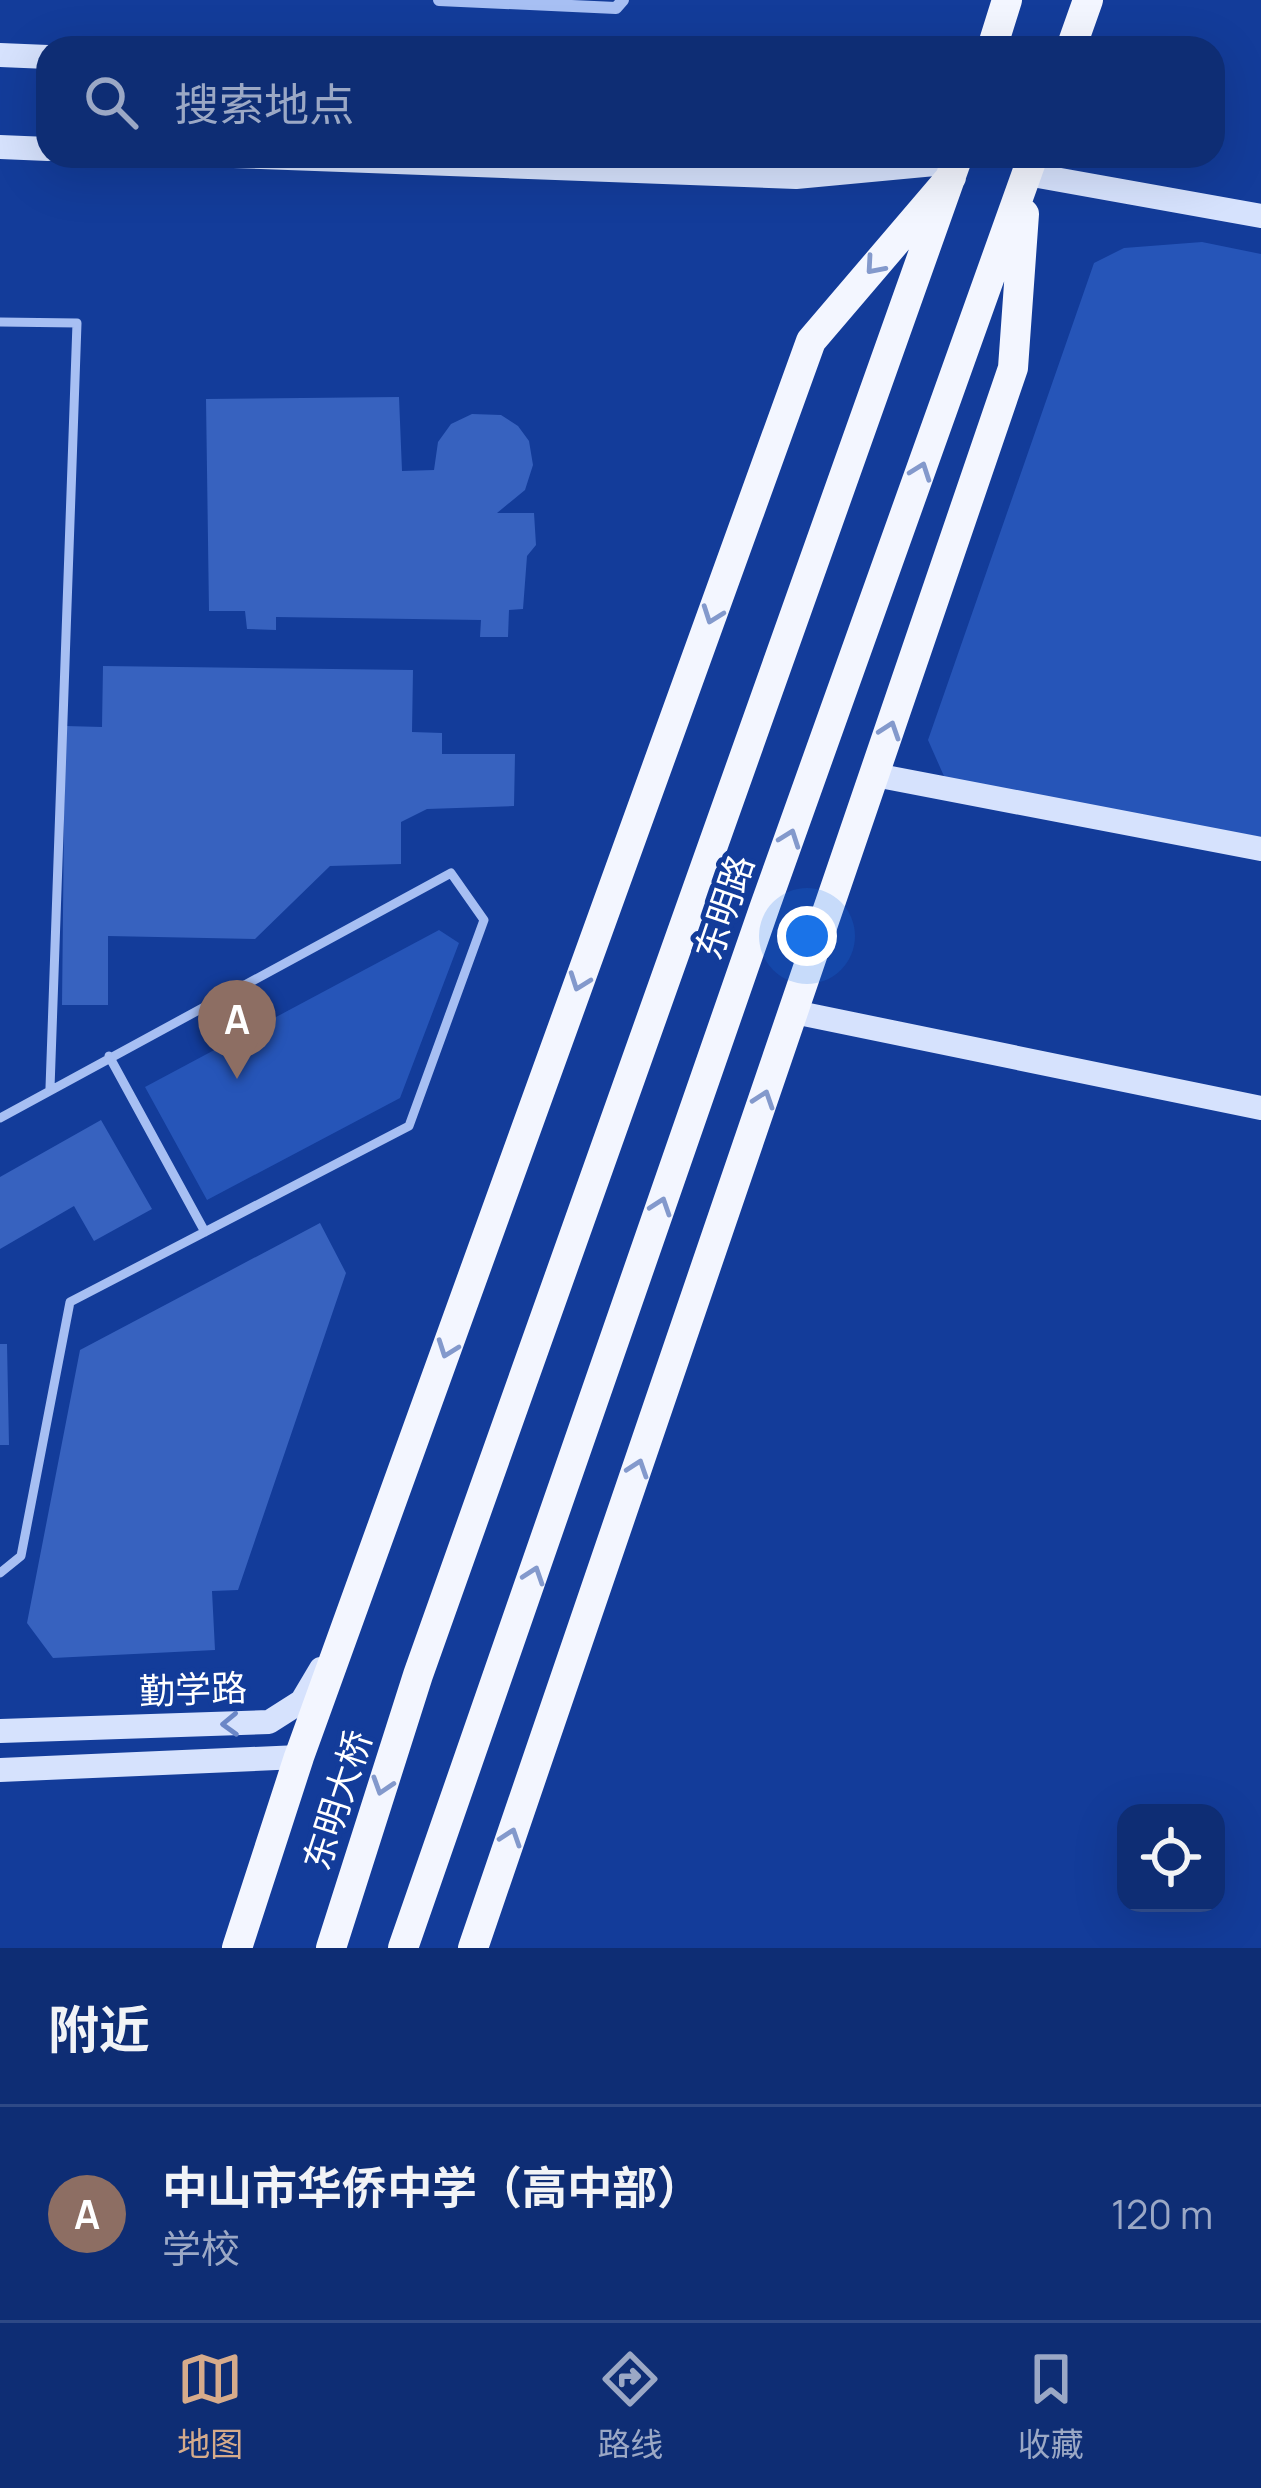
<!DOCTYPE html>
<html lang="zh">
<head>
<meta charset="utf-8">
<style>
	body { margin:0; font-family:Manrope,"Noto Sans SC",sans-serif; background:#173579; color:#f1f3f6 }
	.controls { position:absolute; right:36px; bottom:36px; display:grid; overflow:hidden; border-radius:24px; box-shadow:0 12px 48px #0002 }
	.controls button { width:108px; height:108px; display:grid; place-items:center; padding:0; border:0; border-bottom:3px solid #2e4986; background:#0e2d74; color:#f1f3f6; font:60px sans-serif }
	.you { position:absolute; left:807px; top:936px; width:42px; height:42px; margin:-30px; border:9px solid #fff; border-radius:50%; background:#1a73e8; box-shadow:0 0 0 18px #1a73e833 }
	.badge { display:grid; place-items:center; width:78px; height:78px; border-radius:50%; background:#d6ab8b; color:#fff; font-size:39px; font-weight:700 }
	.pin { position:absolute; translate:-50% -99px; filter:drop-shadow(0 3px 6px #0008) }
	.pin::after { content:''; position:absolute; top:63px; width:42px; height:36px; background:inherit; clip-path:polygon(0 0,100% 0,50% 100%) }
	.list { margin:0; padding:0; list-style:none }
	h2 { display:flex; justify-content:space-between; align-items:center; height:156px; margin:0; padding:0 48px; font-size:51px }
	h2 small { font-size:39px; font-weight:400; color:#9ba8c5 }
	.list li { display:grid; grid-template-columns:78px 1fr auto; gap:36px; align-items:center; box-sizing:border-box; height:216px; padding:0 48px; border-top:3px solid #2e4986 }
	.list b { display:block; font-size:45px; white-space:nowrap }
	.list p { margin:0; font-size:39px; white-space:nowrap; color:#9ba8c5 }
	.list em { font-size:39px; font-style:normal; color:#9ba8c5 }
	.icon { flex:none; width:66px; height:66px; fill:none; stroke:currentColor; stroke-width:2; stroke-linecap:round; stroke-linejoin:round }
	.map { position:relative; flex:none; width:1261px; height:1948px; overflow:hidden }
	.search { position:absolute; background:#0e2d74; box-shadow:0 12px 48px #0002; left:36px; right:36px; top:36px; height:132px; display:flex; align-items:center; gap:30px; box-sizing:border-box; padding:0 42px; border-radius:36px; color:#9ba8c5; font-size:45px }
	.sheet { height:372px; background:#0e2d74 }
	nav { display:flex; justify-content:space-around; align-items:center; box-sizing:border-box; height:168px; border-top:3px solid #2e4986; background:#0e2d74; font-size:33px; color:#9ba8c5 }
	nav a { display:grid; justify-items:center; gap:6px }
	nav .on { color:#d6ab8b }
	.map>svg:first-child { display:block }
	.green { fill:#2655b8 }
	.building { fill:#3762bf }
	.lines { fill:none; stroke-linecap:round; stroke-linejoin:round }
	.lane { stroke:#a7bff3; stroke-width:9 }
	.street { stroke:#a7bff3; stroke-width:12 }
	.secondary { stroke:#d6e2fd; stroke-width:24 }
	.primary { stroke:#f3f6ff; stroke-width:30 }
	.oneway { stroke:#8399cc }
	.oneway2 { stroke:#6b87c7 }
	.labels { text-anchor:middle; dominant-baseline:central; stroke-width:10; stroke-linejoin:round; paint-order:stroke }
	.street-label { font-size:36px; fill:#fff; stroke:#133c9a }
</style>
</head>
<body>
<div class="map">
<svg width="1261" height="1948" viewBox="0 0 1261 1948">
	<rect width="100%" height="100%" fill="#133c9a"/>
	<path class="green" d="M1202,242l59,12v583l-314,-54 -19,-43 166,-477 30,-15z
		M439,930l20,13 -59,155 -193,102 -62,-113z"/>
	<path class="building" d="M399,397l3,74 32,-1 4,-28 13,-18 21,-10 29,1 17,11 11,15 4,24 -8,25 -28,23h37l2,32 -9,11 -4,53 -14,1 -1,27h-28l1,-17 -205,-3v13l-29,-1 -2,-18h-36l-3,-212z
		M103,666l310,4 -1,62 30,1v21h73l-1,52 -87,3 -26,13v42l-71,2 -75,73 -147,-3v69h-46l3,-279 37,1z
		M101,1120l51,89 -58,32 -20,-35 -74,43v-72z
		M320,1223l26,50 -108,317 -26,1 3,59 -162,8 -26,-35 53,-273z
		M0,1344h7l2,101h-9z"/>
	<g class="lines">
		<path class="lane" d="M0,322l77,1 -27,765
			M109,1056l96,176
			M0,1118l451,-245 33,47 -75,206 -339,176 -49,254 -21,17"/>
		<path class="street" d="M439,0l177,8 7,-8"/>
		<path class="secondary" d="M0,55l48,2
			M0,147l48,2
			M234,156l562,21 160,-15 -12,-6
			M1027,174l234,42
			M875,775l386,74
			M794,1012l467,96
			M0,1731l269,-9 33,-21 19,-32
			M0,1770l299,-13"/>
		<path class="primary" d="M992,48l15,-48
			M1071,48l17,-48
			M237,1948l62,-191 512,-1416 140,-164
			M331,1948l87,-273 540,-1519
			M403,1948l362,-1042 268,-750
			M473,1948l540,-1580 11,-154"/>
	</g>
	<defs><path id="oneway-chevron" d="M-2-3.5L2.5 0L-2 3.5" fill="none" stroke-width="1.6" stroke-linecap="round" stroke-linejoin="round" transform="scale(3)"/></defs>
	<g class="oneway">
		<use href="#oneway-chevron" transform="translate(874 266) rotate(131)"/>
		<use href="#oneway-chevron" transform="translate(921 471) rotate(-70)"/>
		<use href="#oneway-chevron" transform="translate(712 615) rotate(110)"/>
		<use href="#oneway-chevron" transform="translate(890 730) rotate(-71)"/>
		<use href="#oneway-chevron" transform="translate(790 838) rotate(-70)"/>
		<use href="#oneway-chevron" transform="translate(579 982) rotate(110)"/>
		<use href="#oneway-chevron" transform="translate(764 1099) rotate(-71)"/>
		<use href="#oneway-chevron" transform="translate(661 1206) rotate(-71)"/>
		<use href="#oneway-chevron" transform="translate(447 1349) rotate(110)"/>
		<use href="#oneway-chevron" transform="translate(638 1468) rotate(-71)"/>
		<use href="#oneway-chevron" transform="translate(534 1575) rotate(-71)"/>
		<use href="#oneway-chevron" transform="translate(382 1786) rotate(108)"/>
		<use href="#oneway-chevron" transform="translate(511 1837) rotate(-71)"/>
	</g>
	<use class="oneway2" href="#oneway-chevron" transform="translate(230 1724) rotate(178)"/>
	<g class="labels">
		<g class="street-label">
			<text transform="translate(724 907) rotate(-71)">东明路</text>
			<text transform="translate(193 1689) rotate(-2)">勤学路</text>
			<text transform="translate(337 1800) rotate(-72)">东明大桥</text>
		</g>
	</g>
</svg>
<div class="controls">
<button><svg class="icon" aria-label="locate" viewBox="0 0 24 24"><circle cx="12" cy="12" r="6"/><path d="M12 2v4M12 18v4M2 12h4M18 12h4"/></svg></button>
</div>
<div class="you"></div>
<div class="pin badge" style="left:237px;top:1079px;background:#8d6e63">A</div>
<div class="search"><svg class="icon" aria-label="search" viewBox="0 0 24 24"><circle cx="10" cy="10" r="6"/><path d="M15 15l6 6"/></svg>搜索地点</div>
</div>
<section class="sheet">
<h2>附近<small></small></h2>
<ul class="list">
<li><span class="badge" style="background:#8d6e63">A</span><div><b>中山市华侨中学（高中部）</b><p>学校</p></div><em>120 m</em></li>
</ul>
</section>
<nav>
<a class="on"><svg class="icon" aria-label="map" viewBox="0 0 24 24"><path d="M3 6l6-2 6 2 6-2v14l-6 2-6-2-6 2zM9 4v14M15 6v14"/></svg>地图</a>
<a><svg class="icon" aria-label="directions" viewBox="0 0 24 24"><path d="M12 3l9 9-9 9-9-9zM9 14v-3h6M13 9l2 2-2 2"/></svg>路线</a>
<a><svg class="icon" aria-label="saved" viewBox="0 0 24 24"><path d="M7 4h10v16l-5-4-5 4z"/></svg>收藏</a>
</nav>
</body>
</html>
